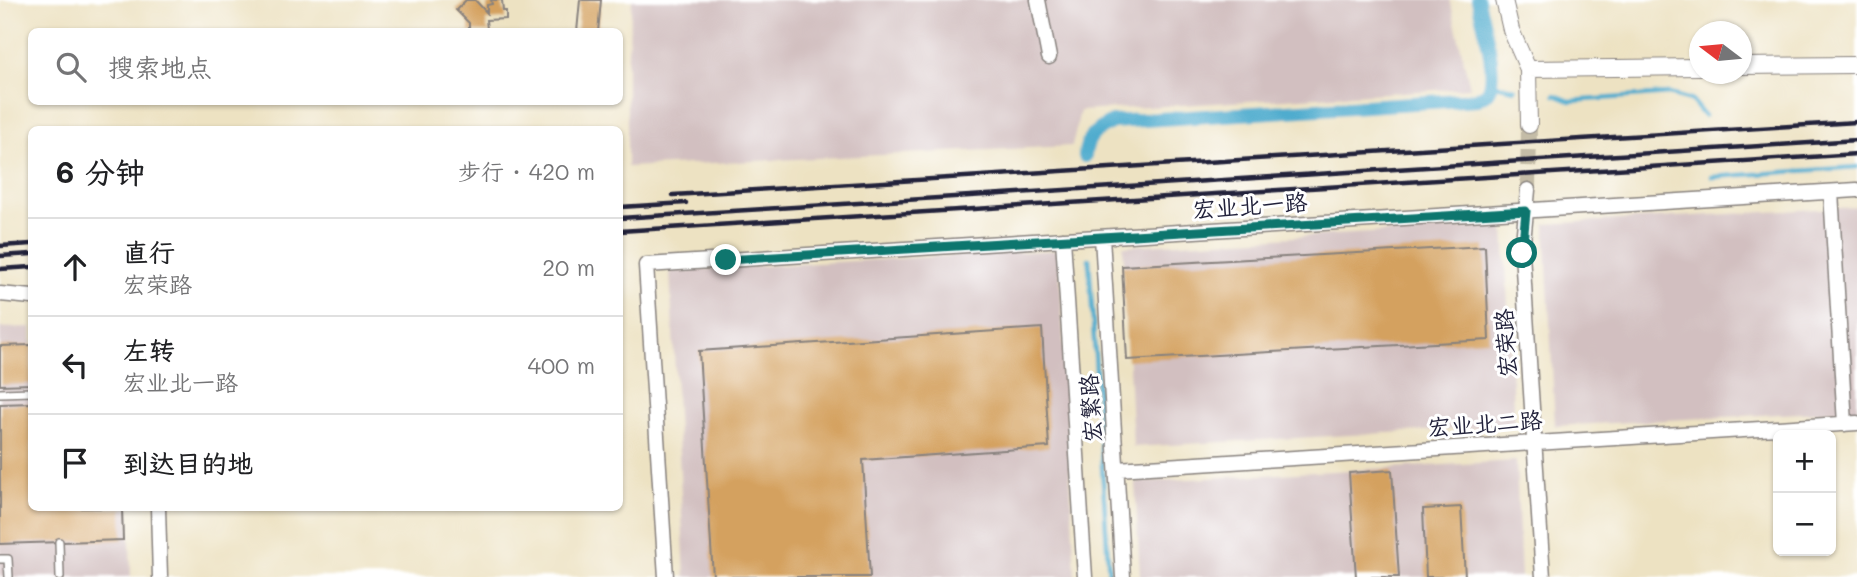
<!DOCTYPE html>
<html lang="zh">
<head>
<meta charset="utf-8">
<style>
	body { margin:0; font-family:Mali,"LXGW WenKai TC",sans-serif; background:#f2f2f2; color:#202124 }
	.controls { position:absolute; right:21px; bottom:21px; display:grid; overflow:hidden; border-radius:10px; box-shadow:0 2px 5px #0004 }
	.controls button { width:63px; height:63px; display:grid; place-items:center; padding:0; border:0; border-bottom:2px solid #e0e0e0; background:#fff; color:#202124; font:35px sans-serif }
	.compass { position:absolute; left:1689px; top:21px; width:63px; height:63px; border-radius:50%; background:#fff; box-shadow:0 2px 5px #0004; rotate:286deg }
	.stop { position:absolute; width:21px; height:21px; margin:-16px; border:5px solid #0f766e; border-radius:50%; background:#fff }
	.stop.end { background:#0f766e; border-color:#fff; box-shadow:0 2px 7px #0008 }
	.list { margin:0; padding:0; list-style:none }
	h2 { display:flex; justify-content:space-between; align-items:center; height:91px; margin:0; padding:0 28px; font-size:30px }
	h2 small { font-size:23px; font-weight:400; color:#757577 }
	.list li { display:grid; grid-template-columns:46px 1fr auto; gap:21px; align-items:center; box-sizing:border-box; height:98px; padding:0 28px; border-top:2px solid #e0e0e0 }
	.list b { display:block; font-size:26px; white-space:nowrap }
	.list p { margin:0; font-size:23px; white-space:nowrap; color:#757577 }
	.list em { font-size:23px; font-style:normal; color:#757577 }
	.icon { flex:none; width:38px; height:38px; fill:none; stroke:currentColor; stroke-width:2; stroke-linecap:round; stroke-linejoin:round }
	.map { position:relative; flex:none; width:1857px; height:577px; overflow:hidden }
	.search { position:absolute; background:#fff; box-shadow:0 2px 5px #0004; left:28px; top:28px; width:595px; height:77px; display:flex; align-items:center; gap:18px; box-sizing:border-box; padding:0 24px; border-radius:10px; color:#757577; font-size:26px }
	.panel { position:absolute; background:#fff; box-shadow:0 2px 5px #0004; left:28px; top:126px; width:595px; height:385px; border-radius:10px }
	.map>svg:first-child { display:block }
	.industrial { fill:#d2bfc0 }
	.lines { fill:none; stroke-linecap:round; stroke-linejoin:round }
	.stream { stroke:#50acce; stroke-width:4.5 }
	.canal { stroke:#50acce; stroke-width:14 }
	.building { fill:#d4a15e }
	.tertiary-tunnel { stroke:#c4bca7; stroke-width:16; stroke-dasharray:16 8; stroke-linecap:butt }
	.service-casing { stroke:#88827e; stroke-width:10 }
	.minor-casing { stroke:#88827e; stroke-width:17 }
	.tertiary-casing { stroke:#88827e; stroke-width:18 }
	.service { stroke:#fff; stroke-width:7 }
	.minor { stroke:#fff; stroke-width:14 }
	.tertiary { stroke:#fff; stroke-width:16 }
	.rail { stroke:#22223b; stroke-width:4.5 }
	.route { stroke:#0f766e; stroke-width:9 }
	.labels { text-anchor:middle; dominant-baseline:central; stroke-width:6; stroke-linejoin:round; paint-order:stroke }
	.street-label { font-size:23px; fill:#22223b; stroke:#fff }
</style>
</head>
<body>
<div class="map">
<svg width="1857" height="577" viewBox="0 0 1857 577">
	<rect width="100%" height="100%" fill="#fff"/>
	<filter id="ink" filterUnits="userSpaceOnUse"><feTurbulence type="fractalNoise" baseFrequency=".0143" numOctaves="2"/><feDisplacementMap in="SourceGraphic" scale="14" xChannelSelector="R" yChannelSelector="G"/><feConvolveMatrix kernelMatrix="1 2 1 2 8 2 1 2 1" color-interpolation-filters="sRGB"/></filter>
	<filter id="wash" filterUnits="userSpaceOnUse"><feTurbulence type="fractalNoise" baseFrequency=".00686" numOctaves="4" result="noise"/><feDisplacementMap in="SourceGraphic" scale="28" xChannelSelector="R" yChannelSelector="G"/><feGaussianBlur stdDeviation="1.57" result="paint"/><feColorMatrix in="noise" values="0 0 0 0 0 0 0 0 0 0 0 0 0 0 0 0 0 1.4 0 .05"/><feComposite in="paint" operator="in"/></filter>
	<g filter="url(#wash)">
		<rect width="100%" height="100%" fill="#ede2c2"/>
		<path class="industrial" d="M632,0h818l20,88 -390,23 -8,35 -445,21v-102z
			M1857,207v203l-302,16 -10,-202z
			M1504,226l10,200 -381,21 -10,-201z
			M1059,250l16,327h-390l-15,-306z
			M31,327l1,181h97l2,69h-131v-249z
			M1516,461l5,116h-381l-5,-95z"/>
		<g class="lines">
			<path class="stream" d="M1491,84l24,5
				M1555,95l15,6 99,-7 22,6 13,16
				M1712,177l145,-10
				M1089,259l20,318"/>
			<path class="canal" d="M1085,156c1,-19 10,-25 27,-34l365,-23c2,-1 8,-5 10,-6 13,-17 -5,-73 -9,-93"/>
		</g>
		<g id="blocks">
			<path class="building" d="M466,0h9l12,13v-8l5,-1 -1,-4h11l1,11h3v8l-20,1 1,9 4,3h-22v-9l-13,-13z
				M580,0h21l-3,32h-21z
				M1485,246l4,94 -362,20 -5,-94z
				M1042,328l7,119 -186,13 7,117h-157l-14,-226z
				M32,345v39l-32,1v-39z
				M32,403v105h90l1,32 -123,4v-140z
				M1392,470l7,107h-43l-7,-104z
				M1461,507l4,70h-39l-3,-68z"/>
		</g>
	</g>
	<g filter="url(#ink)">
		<use href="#blocks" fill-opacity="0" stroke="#88827e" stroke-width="2"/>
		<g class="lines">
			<path class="tertiary-tunnel" d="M1528,190l1,-65"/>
			<defs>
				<path id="service" d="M0,393l32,-1
					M59,542l1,35
					M0,559h8l1,18"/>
				<path id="minor" d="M1038,0l11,57
					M1528,190l-6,63 21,324
					M1831,192l14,232
					M1102,237l21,340
					M1063,239l22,338
					M0,294l32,3
					M1117,469l740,-46
					M158,508l2,69
					M666,577l-20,-312 1211,-75"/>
				<path id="tertiary" d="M1504,0l7,30 17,39 1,56
					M1742,66l115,-1
					M1528,69l172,-2"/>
			</defs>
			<use href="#service" class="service-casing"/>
			<use href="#minor" class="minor-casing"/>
			<use href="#tertiary" class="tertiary-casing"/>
			<use href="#service" class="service"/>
			<use href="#minor" class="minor"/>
			<use href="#tertiary" class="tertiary"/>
			<path class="rail" d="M673,195l1184,-73
				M620,207l66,-4
				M620,218l1237,-78
				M620,231l1237,-77
				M0,246l32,-2
				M0,256l32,-2
				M0,269l32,-2"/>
		</g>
	</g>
	<g class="lines" filter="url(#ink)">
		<path class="route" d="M726,260l800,-49 -4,42"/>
	</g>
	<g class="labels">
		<g class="street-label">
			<text transform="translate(1250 205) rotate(-4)">宏业北一路</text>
			<text transform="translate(1505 343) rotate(-94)">宏荣路</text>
			<text transform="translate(1090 408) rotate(-94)">宏繁路</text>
			<text transform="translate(1485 423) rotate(-4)">宏业北二路</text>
		</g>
	</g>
</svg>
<div class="controls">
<button>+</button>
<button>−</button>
</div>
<svg class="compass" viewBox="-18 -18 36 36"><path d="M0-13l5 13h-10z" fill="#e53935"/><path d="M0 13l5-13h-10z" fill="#757577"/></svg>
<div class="stop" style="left:1522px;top:253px"></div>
<div class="stop end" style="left:726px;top:260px"></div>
<div class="search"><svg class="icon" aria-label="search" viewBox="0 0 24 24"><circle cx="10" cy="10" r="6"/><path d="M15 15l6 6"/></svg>搜索地点</div>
<section class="panel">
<h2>6 分钟<small>步行 · 420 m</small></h2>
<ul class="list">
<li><svg class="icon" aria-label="ahead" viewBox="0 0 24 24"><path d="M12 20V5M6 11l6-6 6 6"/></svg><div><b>直行</b><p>宏荣路</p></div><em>20 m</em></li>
<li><svg class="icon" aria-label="left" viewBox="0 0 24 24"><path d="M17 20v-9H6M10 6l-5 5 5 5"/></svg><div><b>左转</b><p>宏业北一路</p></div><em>400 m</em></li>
<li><svg class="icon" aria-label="arrive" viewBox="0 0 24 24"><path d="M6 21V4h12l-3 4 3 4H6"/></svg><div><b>到达目的地</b></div></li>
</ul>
</section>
</div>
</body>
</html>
